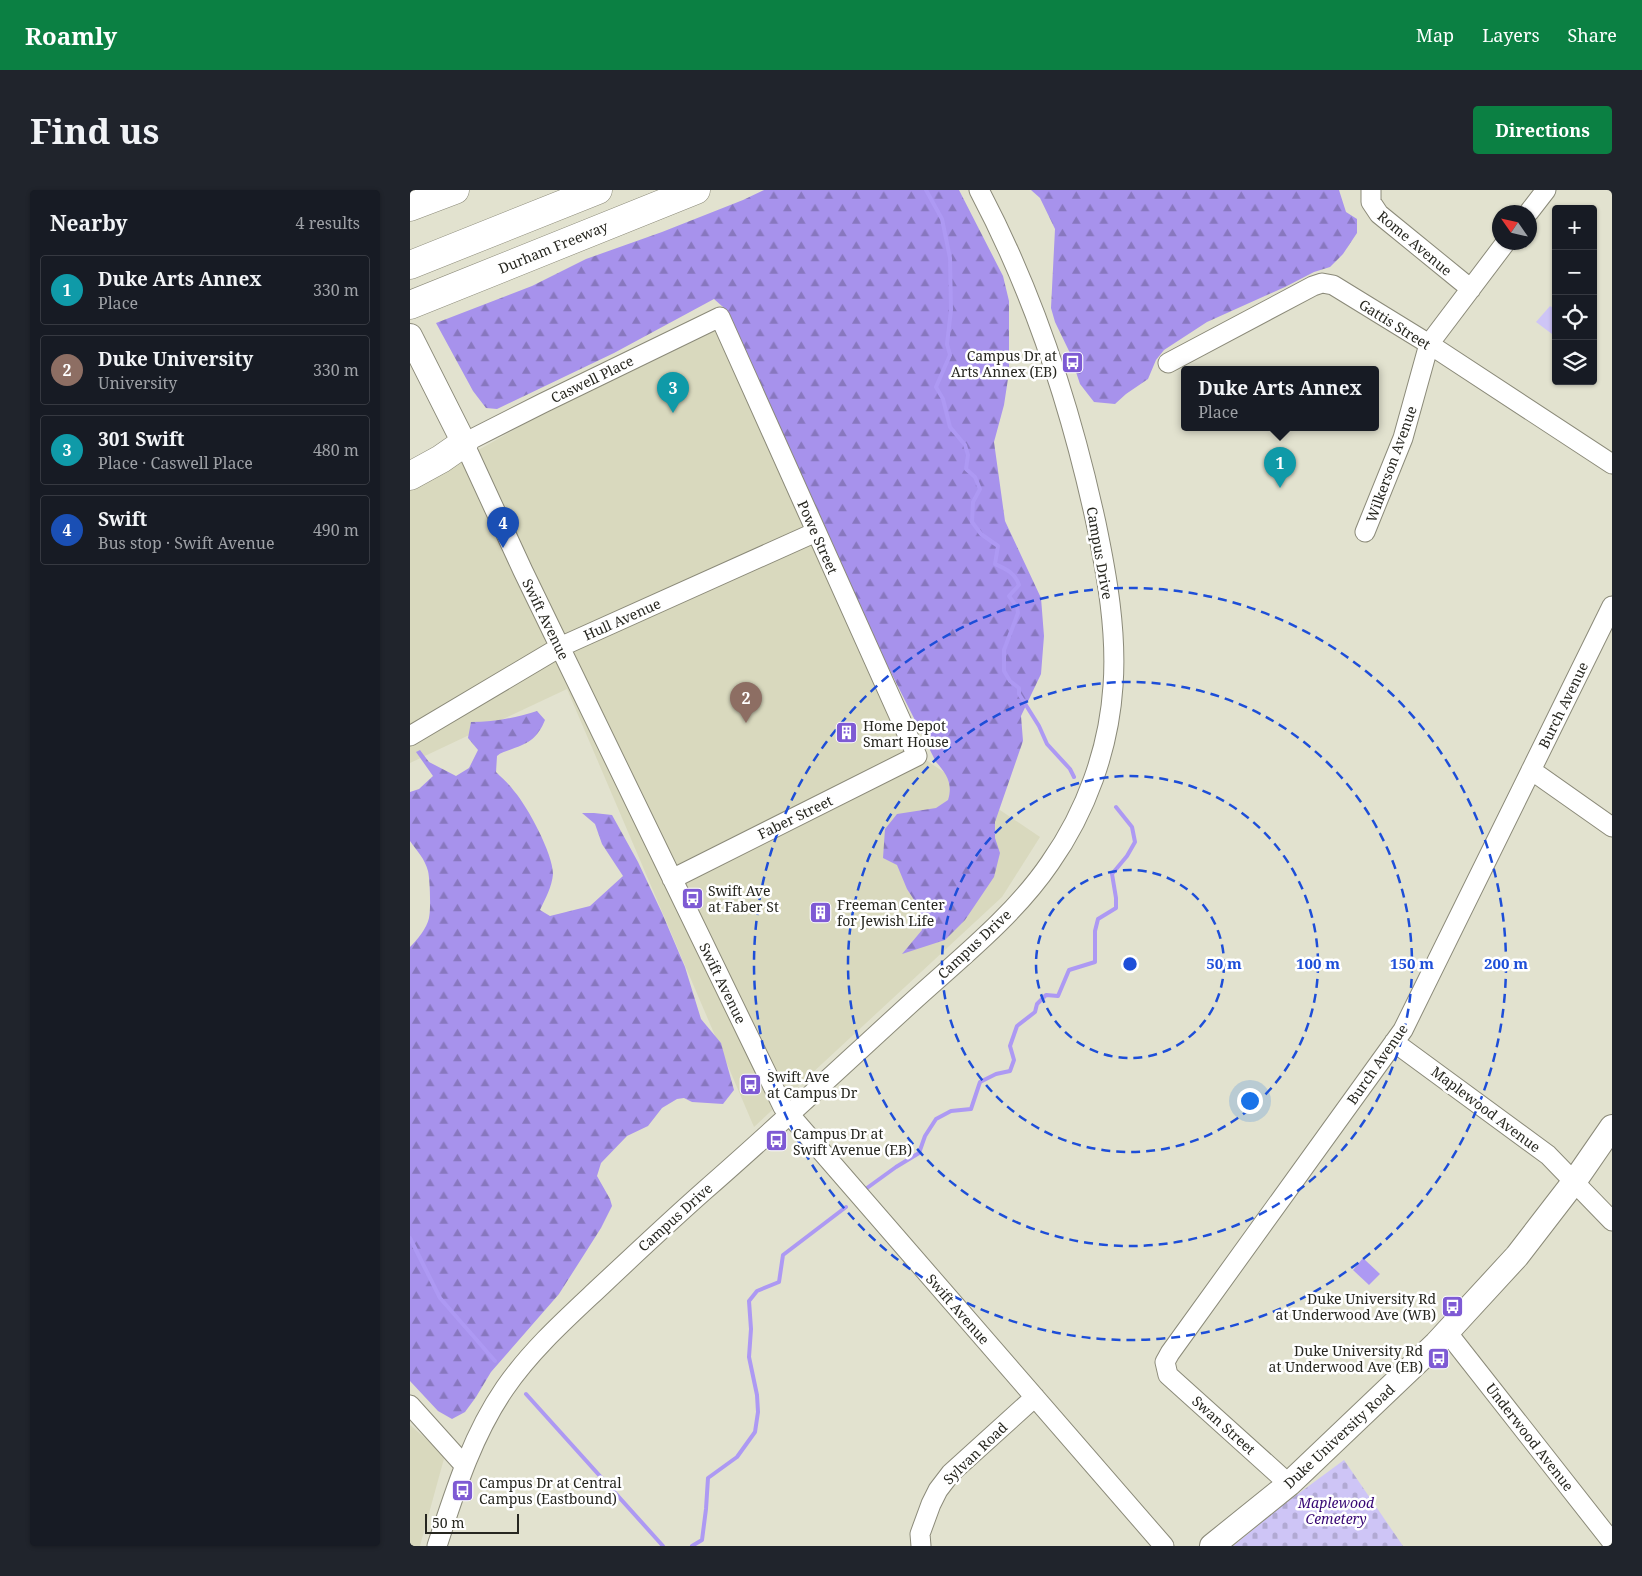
<!DOCTYPE html>
<html lang="en">
<head>
<meta charset="utf-8">
<style>
	body { margin:0; font-family:"Noto Serif",serif; background:#20242c; color:#f1f3f6 }
	.controls { position:absolute; right:15px; top:15px; display:grid; overflow:hidden; border-radius:5px; box-shadow:0 1px 4px #0004 }
	.controls button { width:45px; height:45px; display:grid; place-items:center; padding:0; border:0; border-bottom:1px solid #363941; background:#171b24; color:#f1f3f6; font:25px sans-serif }
	.compass { position:absolute; left:1082px; top:15px; width:45px; height:45px; border-radius:50%; background:#171b24; box-shadow:0 1px 4px #0004; rotate:304deg }
	.scale { position:absolute; left:15px; bottom:12px; width:94px; box-sizing:border-box; padding-left:5px; border:2px solid #272720; border-top:0; font-size:14px; line-height:18px; white-space:nowrap; color:#272720; -webkit-text-stroke:4px #fff; paint-order:stroke }
	.you { position:absolute; left:839px; top:910px; width:18px; height:18px; margin:-12px; border:4px solid #fff; border-radius:50%; background:#1a73e8; box-shadow:0 0 0 8px #1a73e833 }
	.badge { display:grid; place-items:center; width:32px; height:32px; border-radius:50%; background:#0b8043; color:#fff; font-size:16px; font-weight:700 }
	.pin { position:absolute; translate:-50% -41px; filter:drop-shadow(0 1px 2px #0008) }
	.pin::after { content:''; position:absolute; top:26px; width:18px; height:15px; background:inherit; clip-path:polygon(0 0,100% 0,50% 100%) }
	.popup { position:absolute; left:771px; top:176px; width:198px; height:65px; box-sizing:border-box; display:grid; place-content:center; border-radius:5px; background:#171b24; filter:drop-shadow(0 1px 4px #0005); font-size:16px; white-space:nowrap; color:#9ea1a6 }
	.popup b { font-size:19px; color:#f1f3f6 }
	.popup::after { content:''; position:absolute; left:50%; top:100%; margin-left:-10px; border:10px solid transparent; border-top-color:#171b24 }
	.list { margin:0; padding:0; list-style:none }
	h2 { display:flex; justify-content:space-between; align-items:center; height:65px; margin:0; padding:0 20px; font-size:21px }
	h2 small { font-size:16px; font-weight:400; color:#9ea1a6 }
	.list li { display:grid; grid-template-columns:32px 1fr auto; gap:15px; align-items:center; box-sizing:border-box; height:70px; margin:0 10px 10px; padding:0 10px; border:1px solid #363941; border-radius:5px }
	.list b { display:block; font-size:19px; white-space:nowrap }
	.list p { margin:0; font-size:16px; white-space:nowrap; color:#9ea1a6 }
	.list em { font-size:16px; font-style:normal; color:#9ea1a6 }
	.icon { flex:none; width:28px; height:28px; fill:none; stroke:currentColor; stroke-width:2; stroke-linecap:round; stroke-linejoin:round }
	.map { position:relative; flex:none; width:1202px; height:1356px; overflow:hidden; border-radius:5px }
	header { display:flex; align-items:center; gap:30px; box-sizing:border-box; height:70px; padding:0 25px; background:#0b8043; color:#fff }
	header strong { font-size:24px }
	nav { display:flex; gap:28px; margin-inline-start:auto; font-size:18px }
	.intro { display:flex; align-items:center; justify-content:space-between; box-sizing:border-box; height:120px; padding:0 30px }
	h1 { margin:0; font-size:35px }
	.button { padding:12px 22px; border-radius:5px; background:#0b8043; color:#fff; font-size:18px; font-weight:700 }
	main { display:flex; gap:30px; padding:0 30px }
	aside { flex:1; background:#171b24; border-radius:5px; box-shadow:0 1px 4px #0004 }
	.map>svg:first-child { display:block }
	.built { fill:#d9d9be }
	.forest { fill:url(#forest-firs) }
	.cemetery { fill:url(#cemetery-stones) }
	.garden { fill:#cec5f6 }
	.water { fill:#ad99f3 }
	.lines { fill:none; stroke-linecap:round; stroke-linejoin:round }
	.stream { stroke:#ad99f3; stroke-width:4 }
	.minor-casing { stroke:#8b8a79; stroke-width:21 }
	.major-casing { stroke:#8b8a79; stroke-width:26 }
	.highway-casing { stroke:#8b8a79; stroke-width:29 }
	.minor { stroke:#fff; stroke-width:19 }
	.major { stroke:#fff; stroke-width:24 }
	.highway { stroke:#fff; stroke-width:28 }
	.ring { fill:none; stroke:#1d4ed8; stroke-width:2.5; stroke-dasharray:9 6 }
	.labels { text-anchor:middle; dominant-baseline:central; stroke-width:5; stroke-linejoin:round; paint-order:stroke }
	.street-label { font-size:14px; fill:#272720; stroke:#fff }
	.poi-label { font-size:14px; fill:#272720; stroke:#fff; text-anchor:start }
	.park-label { font-size:14px; font-style:italic; fill:#370774; stroke:#fff }
	.centre { fill:#1d4ed8; stroke:#fff; stroke-width:2.5 }
	.ring-label { font-size:15px; text-anchor:middle; font-weight:bold; fill:#1d4ed8; stroke:#fff; stroke-width:5; stroke-linejoin:round; paint-order:stroke }
</style>
</head>
<body>
<header>
<strong>Roamly</strong>
<nav><a>Map</a><a>Layers</a><a>Share</a></nav>
</header>
<div class="intro"><h1>Find us</h1><a class="button">Directions</a></div>
<main>
<aside>
<h2>Nearby<small>4 results</small></h2>
<ul class="list">
<li><span class="badge" style="background:#0f9aa8">1</span><div><b>Duke Arts Annex</b><p>Place</p></div><em>330 m</em></li>
<li><span class="badge" style="background:#8d6e63">2</span><div><b>Duke University</b><p>University</p></div><em>330 m</em></li>
<li><span class="badge" style="background:#0f9aa8">3</span><div><b>301 Swift</b><p>Place · Caswell Place</p></div><em>480 m</em></li>
<li><span class="badge" style="background:#1a4fb4">4</span><div><b>Swift</b><p>Bus stop · Swift Avenue</p></div><em>490 m</em></li>
</ul>
</aside>
<div class="map">
<svg width="1202" height="1356" viewBox="0 0 1202 1356">
	<defs>
		<pattern id="forest-firs" width="22" height="20" patternUnits="userSpaceOnUse" patternTransform="scale(1.25)"><rect width="22" height="20" fill="#a792ec"/><path d="M5 1l3.5 6h-7zM16 11l3.5 6h-7z" fill="#8877bf"/></pattern>
		<pattern id="cemetery-stones" width="16" height="16" patternUnits="userSpaceOnUse" patternTransform="scale(1.25)"><rect width="16" height="16" fill="#cec5f6"/><path d="M2 7V4a2 2 0 0 1 4 0v3zM10 15v-3a2 2 0 0 1 4 0v3z" fill="#b1a9d3"/></pattern>
	</defs>
	<rect width="100%" height="100%" fill="#e2e2cf"/>
	<path class="built" d="M344,103l59,170 110,295 117,79 -38,60 -248,230 -187,-438 -157,74v-274z
		M0,1235l35,30 -25,91h-10z"/>
	<path class="forest" d="M354,0h195l44,86 6,25v71l-5,33 -10,37 11,79 36,77 3,38 -3,38 -20,42 2,25 -28,81v16l5,15 -6,24 -29,43 -20,20 -43,14 20,-24 -2,-21 -13,-20 -10,-24 -14,-7 2,-29 12,-15 39,-6 12,-8c5,-16 -1,-26 -12,-38l-86,-171 -127,-284 -9,-8 -100,54 -117,56 -11,-1 -13,-17 -37,-68 96,-37 54,-27 76,-27 81,-32z
		M621,0h308l7,22 11,7v14l-14,21 -13,13 -16,5 -29,15 -78,35 -43,28 -8,10 -8,19 -22,15 -11,10 -21,-2 -14,-18 -11,-33 -14,-29 -4,-14 4,-79 -15,-31z
		M127,521l8,9c-7,17 -15,23 -33,29 -5,2 -11,3 -15,7l-1,16c6,6 13,12 18,19 14,16 39,63 39,83 -1,13 -8,25 -13,36l10,6 40,-10 33,-30 -21,-32 -7,-20 -13,-11h12l18,2 26,47 24,51 23,54 16,52 20,24 13,47 -11,14 -31,-2 -8,-4 -7,1 -15,9 -14,18 -21,10 -26,27 -4,13 13,23 2,7 -11,22 -42,66 -68,78 -15,25 -11,15 -13,7 -14,-8 -28,-30v-434c7,-7 17,-19 19,-29 2,-8 1,-39 -1,-47 -3,-12 -11,-20 -18,-30v-49l9,-3 14,-13 -17,-24 4,-2 9,12 27,14 13,-8 9,-18 -10,-12 3,-16c23,0 44,-4 66,-11z"/>
	<path class="cemetery" d="M934,1270l59,86h-170l50,-41z"/>
	<path class="garden" d="M1140,116l6,4v27l-20,-15z"/>
	<path class="water" d="M953,1068l17,16 -11,11 -16,-15z"/>
	<g class="lines">
		<path class="stream" d="M516,0l16,29 8,39 1,52 -4,34 3,11 -14,32 7,12 7,28 15,18 3,10 -2,14 9,8 5,12 -7,13 -1,20 9,12 17,12 -3,18c11,5 20,9 24,21l-10,11 8,11 1,6 -14,37v21l6,10 9,7v6l20,32 8,18 23,25 4,8
			M457,998l29,-21 23,-14 6,-17 11,-17 15,-8 20,-2 9,-27 16,-8 14,-3 4,-11 -4,-14 7,-20 18,-14 2,-8 9,-9 12,1 11,-26 26,-8v-31l3,-12 18,-11v-10l-4,-24 15,-18 8,-14 -3,-15 -16,-20
			M0,1048l30,60 55,63
			M116,1204l137,152
			M282,1356l10,-6 4,-31 2,-31 29,-21 18,-25 3,-20 -1,-17 -8,-38 2,-28 -2,-28 8,-10 22,-9 4,-27 63,-48"/>
		<defs>
			<path id="minor" d="M961,0v12l8,12 92,75
				M1119,22l17,-22
				M758,173l145,-77 9,-3 11,2 96,59 183,120
				M955,342l38,-94 26,-94 77,-102
				M0,546l150,-89 256,-115
				M1121,580l81,57
				M262,689l245,-123 -197,-439 -177,86 -79,40 59,128 260,536 381,439
				M984,852l154,113 64,66
				M1037,1142l165,210
				M0,1215l54,60
				M879,1294l-121,-109 -3,-13 5,-9 233,-323 209,-424
				M27,1356c18,-55 35,-110 68,-158 27,-39 62,-70 96,-102 34,-32 68,-64 103,-95 70,-61 138,-125 207,-188 47,-43 103,-87 139,-140 36,-51 59,-114 63,-177 4,-54 -6,-110 -17,-163 -25,-115 -62,-229 -117,-333
				M511,1356l-1,-12 11,-30 7,-14 13,-17 84,-76"/>
			<path id="major" d="M0,146l54,107
				M802,1356l77,-62 147,-140 81,-88 57,-74 38,-55"/>
			<path id="highway" d="M0,17l45,-17
				M0,75l188,-75
				M0,115l286,-115
				M0,286l31,-17 23,-16"/>
		</defs>
		<use href="#minor" class="minor-casing"/>
		<use href="#major" class="major-casing"/>
		<use href="#highway" class="highway-casing"/>
		<use href="#minor" class="minor"/>
		<use href="#major" class="major"/>
		<use href="#highway" class="highway"/>
	</g>
	<g class="ring">
		<circle cx="720" cy="774" r="94"/>
		<circle cx="720" cy="774" r="188"/>
		<circle cx="720" cy="774" r="282"/>
		<circle cx="720" cy="774" r="376"/>
	</g>
	<defs>
		<symbol id="bus-square" viewBox="-11 -11 22 22"><rect x="-9" y="-9" width="18" height="18" rx="4" fill="#7e5ad4" stroke="#fff"/><path d="M-5-6H5V4H4V6H2V4H-2V6H-4V4H-5ZM-3.5-4V0h7V-4ZM-3.5 1.2v1.5H-2V1.2ZM2 1.2v1.5H3.5V1.2Z" fill="#fff"/></symbol>
		<symbol id="building-square" viewBox="-11 -11 22 22"><rect x="-9" y="-9" width="18" height="18" rx="4" fill="#7e5ad4" stroke="#fff"/><path d="M-4-6H4V6H1V3H-1V6H-4ZM-2.5-4.3h1.7v1.8h-1.7ZM.8-4.3h1.7v1.8H.8ZM-2.5-1h1.7V.8h-1.7ZM.8-1h1.7V.8H.8Z" fill="#fff"/></symbol>
	</defs>
	<g fill-rule="evenodd">
		<use href="#bus-square" x="650" y="160" width="25" height="25"/>
		<use href="#building-square" x="424" y="530" width="25" height="25"/>
		<use href="#bus-square" x="270" y="696" width="25" height="25"/>
		<use href="#building-square" x="398" y="710" width="25" height="25"/>
		<use href="#bus-square" x="328" y="882" width="25" height="25"/>
		<use href="#bus-square" x="354" y="938" width="25" height="25"/>
		<use href="#bus-square" x="1030" y="1104" width="25" height="25"/>
		<use href="#bus-square" x="1016" y="1156" width="25" height="25"/>
		<use href="#bus-square" x="40" y="1288" width="25" height="25"/>
	</g>
	<g class="labels">
		<g class="street-label">
			<text transform="translate(1005 53) rotate(40)">Rome Avenue</text>
			<text transform="translate(143 57) rotate(-22)">Durham Freeway</text>
			<text transform="translate(985 134) rotate(32)">Gattis Street</text>
			<text transform="translate(182 189) rotate(-26)">Caswell Place</text>
			<text transform="translate(981 274) rotate(-70)">Wilkerson Avenue</text>
			<text transform="translate(408 347) rotate(66)">Powe Street</text>
			<text transform="translate(690 363) rotate(80)">Campus Drive</text>
			<text transform="translate(136 429) rotate(64)">Swift Avenue</text>
			<text transform="translate(212 429) rotate(-24)">Hull Avenue</text>
			<text transform="translate(1153 515) rotate(-64)">Burch Avenue</text>
			<text transform="translate(385 627) rotate(-26)">Faber Street</text>
			<text transform="translate(564 754) rotate(-43)">Campus Drive</text>
			<text transform="translate(313 793) rotate(64)">Swift Avenue</text>
			<text transform="translate(967 874) rotate(-55)">Burch Avenue</text>
			<text transform="translate(1076 919) rotate(37)">Maplewood Avenue</text>
			<text transform="translate(265 1027) rotate(-42)">Campus Drive</text>
			<text transform="translate(548 1119) rotate(49)">Swift Avenue</text>
			<text transform="translate(814 1235) rotate(42)">Swan Street</text>
			<text transform="translate(929 1246) rotate(-43)">Duke University Road</text>
			<text transform="translate(1120 1247) rotate(52)">Underwood Avenue</text>
			<text transform="translate(565 1263) rotate(-44)">Sylvan Road</text>
		</g>
		<g class="poi-label">
			<text x="647" y="165" text-anchor="end">Campus Dr at<tspan x="647" dy="16">Arts Annex (EB)</tspan></text>
			<text x="453" y="535">Home Depot<tspan x="453" dy="16">Smart House</tspan></text>
			<text x="298" y="700">Swift Ave<tspan x="298" dy="16">at Faber St</tspan></text>
			<text x="427" y="714">Freeman Center<tspan x="427" dy="16">for Jewish Life</tspan></text>
			<text x="357" y="886">Swift Ave<tspan x="357" dy="16">at Campus Dr</tspan></text>
			<text x="383" y="943">Campus Dr at<tspan x="383" dy="16">Swift Avenue (EB)</tspan></text>
			<text x="1026" y="1108" text-anchor="end">Duke University Rd<tspan x="1026" dy="16">at Underwood Ave (WB)</tspan></text>
			<text x="1013" y="1160" text-anchor="end">Duke University Rd<tspan x="1013" dy="16">at Underwood Ave (EB)</tspan></text>
			<text x="69" y="1292">Campus Dr at Central<tspan x="69" dy="16">Campus (Eastbound)</tspan></text>
		</g>
		<g class="park-label">
			<text x="926" y="1312">Maplewood<tspan x="926" dy="16">Cemetery</tspan></text>
		</g>
	</g>
	<circle cx="720" cy="774" r="8" class="centre"/>
	<g class="ring-label">
		<text x="814" y="779">50 m</text>
		<text x="908" y="779">100 m</text>
		<text x="1002" y="779">150 m</text>
		<text x="1096" y="779">200 m</text>
	</g>
</svg>
<div class="controls">
<button>+</button>
<button>−</button>
<button><svg class="icon" aria-label="locate" viewBox="0 0 24 24"><circle cx="12" cy="12" r="6"/><path d="M12 2v4M12 18v4M2 12h4M18 12h4"/></svg></button>
<button><svg class="icon" aria-label="layers" viewBox="0 0 24 24"><path d="M12 4l9 5-9 5-9-5zM3 14l9 5 9-5"/></svg></button>
</div>
<svg class="compass" viewBox="-18 -18 36 36"><path d="M0-13l5 13h-10z" fill="#e53935"/><path d="M0 13l5-13h-10z" fill="#9ea1a6"/></svg>
<div class="scale">50 m</div>
<div class="you"></div>
<div class="pin badge" style="left:870px;top:298px;background:#0f9aa8">1</div>
<div class="popup"><b>Duke Arts Annex</b>Place</div>
<div class="pin badge" style="left:336px;top:533px;background:#8d6e63">2</div>
<div class="pin badge" style="left:263px;top:223px;background:#0f9aa8">3</div>
<div class="pin badge" style="left:93px;top:358px;background:#1a4fb4">4</div>
</div>
</main>
</body>
</html>
